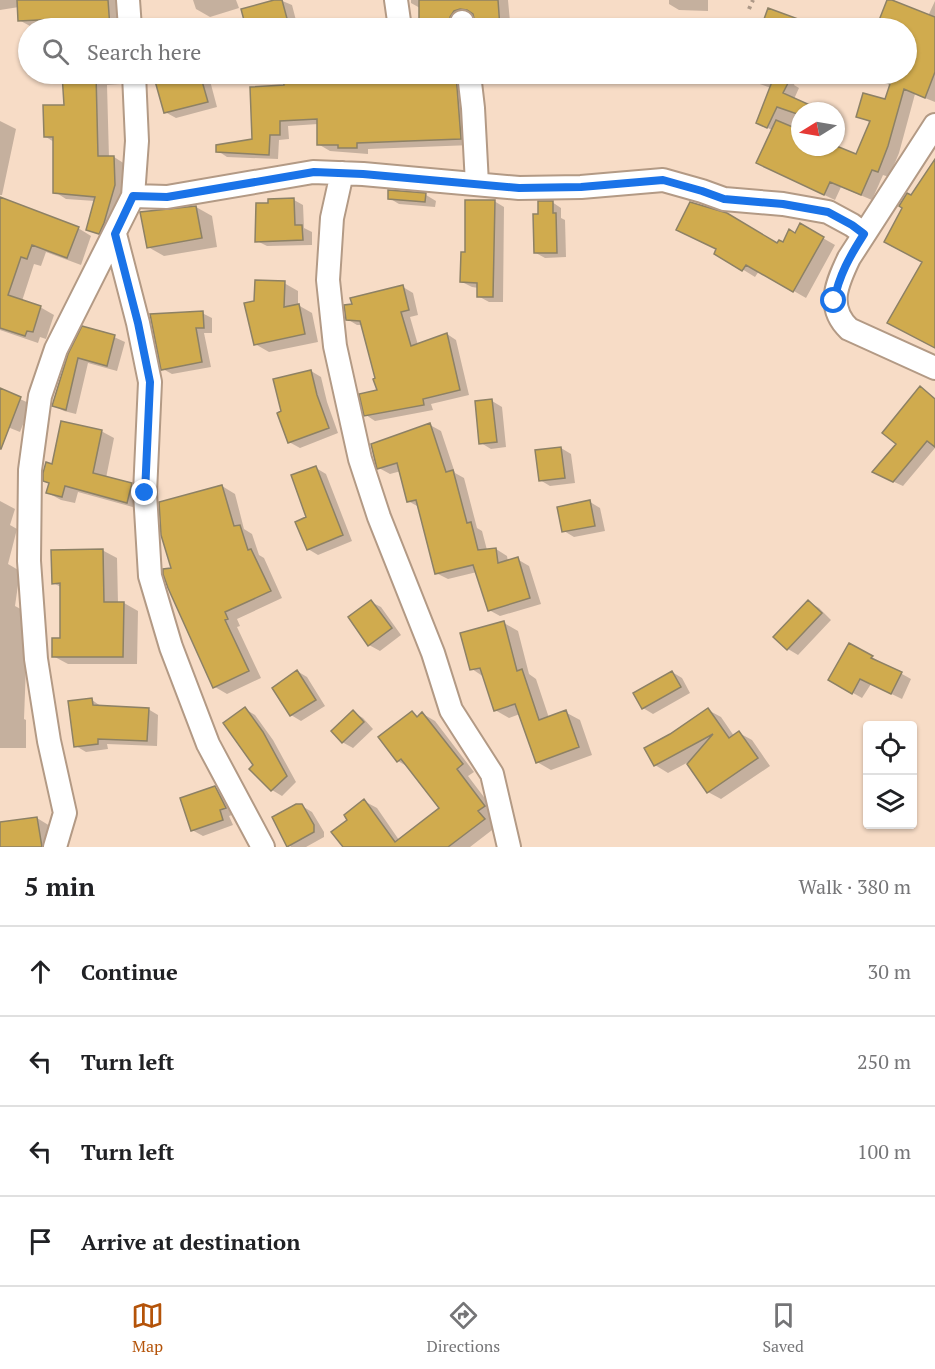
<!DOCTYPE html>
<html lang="en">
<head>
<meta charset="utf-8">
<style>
	body { margin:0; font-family:"PT Serif",serif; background:#f6f6f6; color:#202124 }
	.controls { position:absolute; right:18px; bottom:18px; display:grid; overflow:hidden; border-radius:6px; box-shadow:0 2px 4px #0004 }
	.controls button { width:54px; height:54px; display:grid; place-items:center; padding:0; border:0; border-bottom:2px solid #e0e0e0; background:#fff; color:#202124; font:30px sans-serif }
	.compass { position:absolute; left:791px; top:102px; width:54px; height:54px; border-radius:50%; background:#fff; box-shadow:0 2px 4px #0004; rotate:259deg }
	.stop { position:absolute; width:18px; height:18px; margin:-14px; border:4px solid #1a73e8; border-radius:50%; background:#fff }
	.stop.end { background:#1a73e8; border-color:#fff; box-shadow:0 2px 6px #0008 }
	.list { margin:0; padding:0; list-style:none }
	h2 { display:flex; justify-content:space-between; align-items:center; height:78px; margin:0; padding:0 24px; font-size:26px }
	h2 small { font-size:20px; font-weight:400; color:#757577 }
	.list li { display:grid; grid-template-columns:39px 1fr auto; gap:18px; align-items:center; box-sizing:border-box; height:90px; padding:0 24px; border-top:2px solid #e0e0e0 }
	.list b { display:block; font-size:22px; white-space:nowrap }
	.list em { font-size:20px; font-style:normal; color:#757577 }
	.icon { flex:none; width:33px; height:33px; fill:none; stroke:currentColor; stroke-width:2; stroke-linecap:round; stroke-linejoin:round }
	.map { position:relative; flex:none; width:935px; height:847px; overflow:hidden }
	.search { position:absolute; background:#fff; box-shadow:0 2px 4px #0004; left:18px; right:18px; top:18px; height:66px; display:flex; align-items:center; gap:15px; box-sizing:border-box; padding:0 21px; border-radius:33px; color:#757577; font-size:22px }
	.sheet { height:438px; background:#fff }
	nav { display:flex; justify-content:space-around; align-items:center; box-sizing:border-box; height:84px; border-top:2px solid #e0e0e0; background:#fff; font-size:16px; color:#757577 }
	nav a { display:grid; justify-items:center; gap:3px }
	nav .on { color:#b45309 }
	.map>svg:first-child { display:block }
	.shadow { fill:#0003 }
	.building { fill:#d0ab4e; stroke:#8d8165; stroke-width:1.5 }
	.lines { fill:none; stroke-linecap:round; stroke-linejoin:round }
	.minor-casing { stroke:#b39a85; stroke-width:26 }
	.path { stroke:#ad9887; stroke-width:4; stroke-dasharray:3 4.5; stroke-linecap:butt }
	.minor { stroke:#fff; stroke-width:22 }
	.route { stroke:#1a73e8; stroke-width:8 }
</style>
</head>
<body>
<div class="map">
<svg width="935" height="847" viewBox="0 0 935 847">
	<rect width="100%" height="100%" fill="#f7dcc6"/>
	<path class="shadow" d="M0,0h119l2,28h-59v-3l-32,1 -11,-6v-13l-19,3z
		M193,0h43l3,8 -29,9 -14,-8z
		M280,0l12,5 6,23h-50l-5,-18z
		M411,0h97l2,22h15l33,6h-80l-3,-13h-3l-6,3 -5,10h-41v-20l-9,-5z
		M669,0h39v11l-29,-1 -10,-6z
		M888,0l40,16 7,-15v101l-20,-8 -16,59 -10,24 -6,-2 -11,25 -31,-13 -6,13 -66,-31 3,-39 -14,-7 13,-35 -40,-14h67l-4,11 5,3 -5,11 27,12h-21v36h35l22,9 14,-33 -13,-7 28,-15 10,-27h10v-46h-28z
		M692,19l28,4 10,5h-40z
		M560,20l19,4 9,4h-30z
		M804,22l10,6h-50l3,-5z
		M64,74h56l1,10 -14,1 2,73 5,-1 11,7 1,29 -16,46 -23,-10 8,-28 -29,-2 -11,-7 -1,-50 -8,-5 19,-31z
		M190,74h13l6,3 8,30 -41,11 -11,-6 -8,-30z
		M318,74h152l2,71 -104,4v5l-38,-3 -12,-7v-20l-30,2 1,13 -10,1 -1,19 -51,-2 -9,-6 36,-10 -3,-52 67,15z
		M0,121l16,8 -14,66h-2z
		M426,195l10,6 -1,6 -36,-3 -10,-6z
		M0,199l78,29 13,8 -10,29 -35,-13 -5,14 -7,-2 -12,37 18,6 14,8 -8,24 -6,-2 -2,6 -38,-13z
		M294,200l9,5 1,23 8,4v13l-45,1 -10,-5 12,-37z
		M494,201l10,6 -1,95h-14l-11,-6 1,-8 -7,-1 -10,-5 4,-29z
		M552,202l9,6v10l4,2 1,37 -21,1 -9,-5 3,-38z
		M196,207l16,9 5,31 -53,9 -16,-9z
		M800,225l35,20 -29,53 -47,-27 -4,6 -39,-24 67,-9 12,-9z
		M284,283l14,8v14l14,8 6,29 -49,10 -14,-8 1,-42z
		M403,287l10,6 5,22 -8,2 8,28 29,-11 9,6 13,55 -38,9 2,6 -58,11 -9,-6 12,-23 -1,-13 -15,-54h-5l-10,-6z
		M202,313l10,5v15h-8l7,34 -39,7 -9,-5z
		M114,337l11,5 -8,29 -29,-8 -12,51 -12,-3 -10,-5 16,-51z
		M311,371l10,6 6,25 11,31 -38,15 -11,-6z
		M920,388l15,11v49l-32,38 -20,-9z
		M0,390l31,14 -11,28 -20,-8z
		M492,401l10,6 4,40 -15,2 -10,-6z
		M430,425l11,6 14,42 9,5 13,50 5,3 5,19 9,-1 11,7 1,6 9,-3 12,7 12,38 -41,12 -11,-6 -12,-38 -29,7 -12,-6 -17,-66 -11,-6 -7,-30 -11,3 -11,-6z
		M101,431l13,7 -8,40 25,7 13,7 -4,17 -62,-17 -3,11 -14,-3 -13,-7 5,-28z
		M561,448l10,6 4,29 -25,3 -10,-6z
		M316,468l10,6 26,67 -34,14 -10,-6z
		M222,486l13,8 9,35 8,5 7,21 5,3 18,40 -45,21 3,7 -3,1 24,51 -34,16 -12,-7 -42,-118z
		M0,501l15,8 -5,16 7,4 -9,35 12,7 -5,35 13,7 -4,106 2,1v28h-26z
		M590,502l10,6 5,23 -31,6 -10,-6z
		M102,550l15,8 1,45h6l14,8 -1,53h-69l-15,-8 9,-16 -1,-53 -8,-4z
		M371,602l10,5 20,28 -21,16 -11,-6z
		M809,602l10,6 12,12 -33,35 -10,-6z
		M504,623l14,8 11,43 7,5 13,39 16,-6 15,8 12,35 -41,15 -14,-8 -17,-48 -11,4 -14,-8 -11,-33 -12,-8z
		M850,645l61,34 -9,20 -31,-15 -9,14 -32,-18z
		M297,671l10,6 18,29 -24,15 -10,-6z
		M672,672l10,6 8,15 -37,21 -10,-6z
		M92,700l10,7 46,2 10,6 -1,31 -50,-2 1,5 -22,3 -10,-6z
		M245,709l10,6 18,25 23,42 -14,14 -10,-6 -17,-25z
		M708,710l13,7 13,19 5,-3 13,7 18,26 -49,33 -13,-7 -14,-33 -26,14 -13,-8 16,-29z
		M353,712l10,6 10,11 -20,19 -11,-6z
		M412,713l7,4 4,-3 12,7 39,51 -6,4 28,37 -7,5 7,9 -26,20h-125l4,-27 15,-19 13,7 22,32 42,-32 -31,-40 -12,-7z
		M215,788l10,5 10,21 -6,2 4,9 -30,11 -11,-6z
		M302,806l10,6 12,20v5l-18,10h-15l-2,-2z
		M37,818l13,8 3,21h-53v-23z"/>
	<path class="building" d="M17,0h91l2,28h-49l-1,-9 -42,2z
		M274,0h8l7,26 -10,2h-33l-5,-19z
		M419,0h79l2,28h-24l-3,-14 -6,-4 -7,-1 -6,2 -4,6 -1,11h-30z
		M887,0h5l43,17v55l-10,26 -21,-9 -16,57 -10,26 -6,-2 -11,25 -31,-13 -6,13 -68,-32 20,-43 24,10v17h39l17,7 14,-33 -14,-4 7,-24 22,6 5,-15 -24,-10h40v-46h-30z
		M768,8l52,19 -1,1h-56l2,-5 -2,-1z
		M62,74h34l2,82h16l1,29 -11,38 -5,11 -13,-4 9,-33 -42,-4v-56h-9l-1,-32h21z
		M184,74h16l8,28 -44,11 -9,-32z
		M317,74h139l5,65 -104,4v5h-19v-3h-21v-26l-37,2v14h-10l-1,20 -53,-3v-7l36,-6 -2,-52 34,-2 -1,-8 34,-2z
		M775,74l14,7 -6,12 40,18h-23v4l-23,-8 -10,21 -11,-5z
		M935,159v189l-48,-25 35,-61 -38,-20 18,-34 -3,-2 8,-13 4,2z
		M388,190l38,3 -1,9 -37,-3z
		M0,197l79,30 -12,31 -35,-13 -5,14 -6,-2 -13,38 33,11 -8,26 -6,-1 -2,5 -25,-8z
		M294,198l1,27h7l1,15 -48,2 1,-39h12v-4z
		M465,200h30l-2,97h-16v-14l-17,-1 1,-30h4z
		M538,201h15v12h3l1,40h-23l-1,-39h5z
		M690,202l37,11 50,30 2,-3 4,2 6,-13 6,4 5,-10 24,14 -31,55 -47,-27 -4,6 -28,-17 2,-5 -40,-19z
		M196,206l6,32 -55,10 -7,-36z
		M255,280l30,1 -1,26 15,-3 6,30 -51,11 -10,-42 10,-2z
		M403,285l6,25 -8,2 10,34 36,-13 13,57 -37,9 1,6 -60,11 -5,-22 18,-4 -4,-11 2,-1 -15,-57 -14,-1 -2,-15 8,-1 -2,-6z
		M203,311l1,17h-8l6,34 -41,8 -11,-56z
		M82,326l33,9 -8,31 -29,-8 -12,52 -14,-4 16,-52z
		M311,370l6,25 12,33 -41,15 -11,-30 4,-2 -8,-32z
		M920,386l15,13v48l-8,-6 -34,41 -21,-10 24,-28 -14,-11z
		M0,388l21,9 -20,52h-1z
		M492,399l5,43 -18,2 -4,-43z
		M61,421l41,9 -9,43 39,10 -5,20 -62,-17 -3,11 -16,-4 3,-10 -6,-2v-8l3,-11 6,2z
		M430,423l16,49 7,-2 14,53 4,-1 7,28 18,-2 2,15 20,-6 12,41 -42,13 -15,-46 -38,9 -19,-74 -9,2 -10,-39 -20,6 -6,-25z
		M561,447l4,31 -26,3 -4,-31z
		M316,466l27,69 -36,15 -12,-28 11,-5 -15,-42z
		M222,485l12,41 6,-1 8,25 3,-1 20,42 -46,21 3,7 -3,1 24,51 -36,17 -45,-100 -5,-14v-5l8,-1 -10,-33 -2,-33z
		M590,500l5,26 -33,6 -5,-25z
		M103,549l1,53h20l-1,55h-71v-19h8v-55l-8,1 -1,-34z
		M371,600l21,28 -24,18 -20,-29z
		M808,600l14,13 -35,37 -14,-13z
		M504,621l13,50 5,-2 17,51 27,-10 13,37 -43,16 -21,-59 -21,7 -14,-43 -10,2 -10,-37z
		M849,643l24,13 -2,2 31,14 -11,22 -31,-15 -8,15 -24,-14z
		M297,670l19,30 -26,16 -18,-28z
		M672,671l9,16 -39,22 -9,-16z
		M92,698l1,7 56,3 -2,33 -49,-2v5l-24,3 -6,-46z
		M245,707l18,25 24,44 -16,15 -22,-22 4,-4 -30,-42z
		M708,708l21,30 10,-7 19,27 -51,35 -20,-29 26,-30 -59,32 -10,-18 26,-14z
		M353,710l11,12 -22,21 -11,-12z
		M412,711l5,6 5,-5 41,52 -6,5 28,37 -7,5 7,8 -37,28h-105l-12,-15 16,-12 -3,-5 20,-16 31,43 44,-34 -38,-49 -4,3 -19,-25z
		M215,786l11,22 -6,2 3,10 -32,11 -11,-33z
		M296,804h6l12,21v7l-27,15 -15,-30z
		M37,817l5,30h-42v-25z"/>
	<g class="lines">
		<defs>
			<path id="minor" d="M128,0l2,28
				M396,0l4,28
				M462,22l1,6
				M469,74l4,34 4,76
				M935,125l-86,133c-12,25 -23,49 0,71l86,39
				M342,173l-10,45 -4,62 7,66 25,113 19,58 54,136 18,57 41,64 17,73
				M133,196l34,1 146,-25 50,2 156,14 62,-1 82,-7 39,11 22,8 59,5 45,8 24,13 12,9
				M115,234l23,89 12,59 -5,111 5,83 21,71 37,97 55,103
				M55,847l10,-34 -16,-72 -13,-82 -7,-98 1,-91 10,-74 16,-47 77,-153 4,-55 -3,-67"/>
		</defs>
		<use href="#minor" class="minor-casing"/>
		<path class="path" d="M749,9l4,-9"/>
		<use href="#minor" class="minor"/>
	</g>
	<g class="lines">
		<path class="route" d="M145,493l5,-111 -12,-59 -23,-89 18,-38 34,1 147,-25 49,2 156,14 62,-1 82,-7 39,11 22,8 59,5 45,8 24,13 12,9c-14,22 -25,41 -30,67"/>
	</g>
</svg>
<div class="controls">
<button><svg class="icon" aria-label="locate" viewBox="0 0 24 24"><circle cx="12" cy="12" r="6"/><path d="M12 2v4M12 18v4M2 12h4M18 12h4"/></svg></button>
<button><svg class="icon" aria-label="layers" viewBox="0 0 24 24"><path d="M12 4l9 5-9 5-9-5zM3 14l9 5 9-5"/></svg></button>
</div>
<svg class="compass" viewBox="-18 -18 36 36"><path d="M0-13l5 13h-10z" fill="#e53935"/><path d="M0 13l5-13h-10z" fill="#757577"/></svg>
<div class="stop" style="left:834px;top:301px"></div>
<div class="stop end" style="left:145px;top:493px"></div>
<div class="search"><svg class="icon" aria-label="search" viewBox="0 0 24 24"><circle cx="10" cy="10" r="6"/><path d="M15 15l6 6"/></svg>Search here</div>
</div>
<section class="sheet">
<h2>5 min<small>Walk · 380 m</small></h2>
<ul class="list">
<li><svg class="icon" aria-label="ahead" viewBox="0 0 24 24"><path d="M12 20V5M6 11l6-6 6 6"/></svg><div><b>Continue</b></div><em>30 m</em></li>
<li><svg class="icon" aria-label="left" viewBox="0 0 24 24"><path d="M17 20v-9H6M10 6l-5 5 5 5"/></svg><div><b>Turn left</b></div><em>250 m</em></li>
<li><svg class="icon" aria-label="left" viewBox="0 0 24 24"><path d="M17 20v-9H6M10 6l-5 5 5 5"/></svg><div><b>Turn left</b></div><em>100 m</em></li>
<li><svg class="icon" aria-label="arrive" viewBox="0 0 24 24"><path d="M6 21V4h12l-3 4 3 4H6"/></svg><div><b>Arrive at destination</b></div></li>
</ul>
</section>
<nav>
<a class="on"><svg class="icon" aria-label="map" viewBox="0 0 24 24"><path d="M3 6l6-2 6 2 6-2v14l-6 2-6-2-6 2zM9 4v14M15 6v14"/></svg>Map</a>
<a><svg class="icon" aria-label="directions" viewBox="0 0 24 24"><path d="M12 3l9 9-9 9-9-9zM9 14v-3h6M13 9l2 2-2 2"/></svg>Directions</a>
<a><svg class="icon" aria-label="saved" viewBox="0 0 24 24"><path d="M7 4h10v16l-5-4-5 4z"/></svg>Saved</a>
</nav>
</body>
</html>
